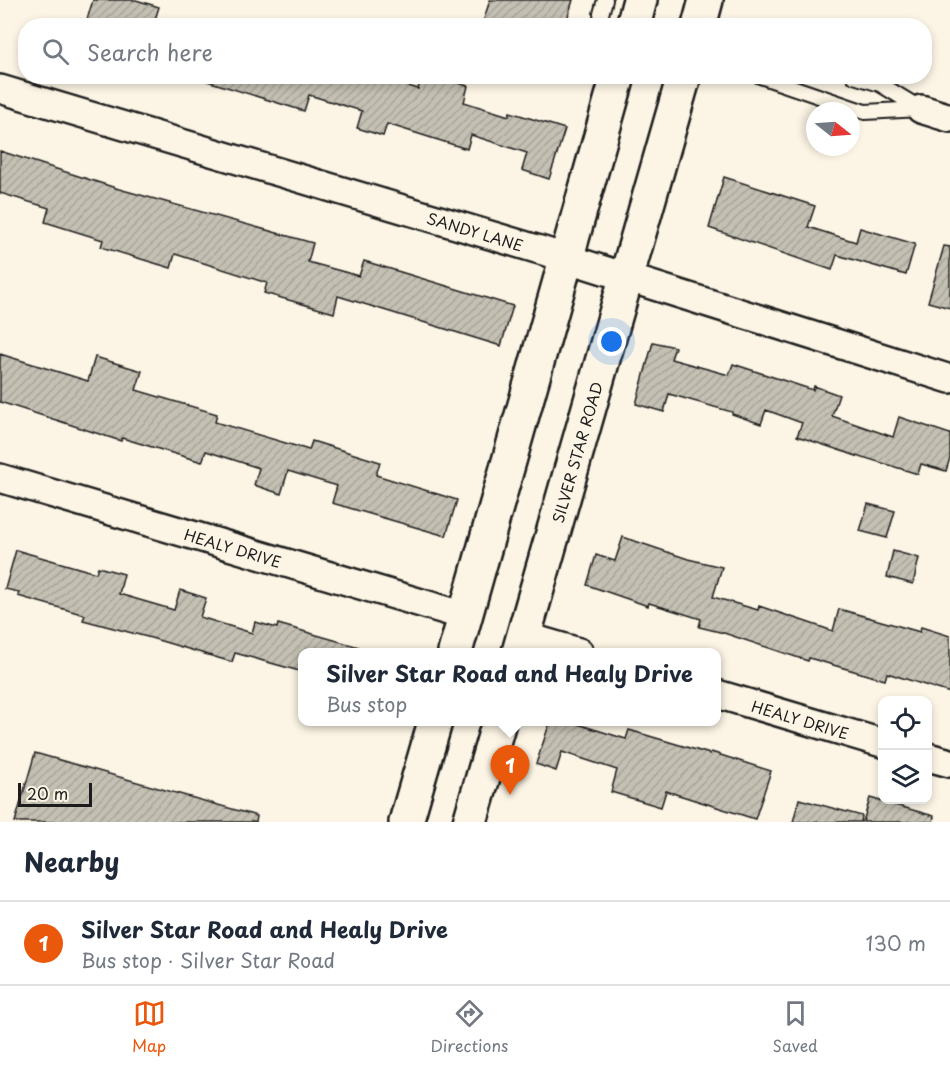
<!DOCTYPE html>
<html lang="en">
<head>
<meta charset="utf-8">
<style>
	body { margin:0; font-family:"Playpen Sans",sans-serif; background:#f2f2f3; color:#1f2937 }
	.controls { position:absolute; right:18px; bottom:18px; display:grid; overflow:hidden; border-radius:12px; box-shadow:0 3px 9px #0003 }
	.controls button { width:54px; height:54px; display:grid; place-items:center; padding:0; border:0; border-bottom:2px solid #e0e1e3; background:#fff; color:#1f2937; font:30px sans-serif }
	.compass { position:absolute; left:806px; top:102px; width:54px; height:54px; border-radius:50%; background:#fff; box-shadow:0 3px 9px #0003; rotate:107deg }
	.scale { position:absolute; left:18px; bottom:15px; width:74px; box-sizing:border-box; padding-left:6px; border:3px solid #1c1c1c; border-top:0; font-size:16px; line-height:21px; white-space:nowrap; color:#1c1c1c; -webkit-text-stroke:4px #fcf5e5; paint-order:stroke }
	.you { position:absolute; left:612px; top:342px; width:21px; height:21px; margin:-15px; border:4px solid #fff; border-radius:50%; background:#1a73e8; box-shadow:0 0 0 9px #1a73e833 }
	.badge { display:grid; place-items:center; width:39px; height:39px; border-radius:50%; background:#ea580c; color:#fff; font-size:20px; font-weight:700 }
	.pin { position:absolute; translate:-50% -50px; filter:drop-shadow(0 2px 3px #0008) }
	.pin::after { content:''; position:absolute; top:32px; width:21px; height:18px; background:inherit; clip-path:polygon(0 0,100% 0,50% 100%) }
	.popup { position:absolute; left:298px; top:648px; width:423px; height:78px; box-sizing:border-box; display:grid; place-content:center; border-radius:12px; background:#fff; filter:drop-shadow(0 2px 4px #0005); font-size:20px; white-space:nowrap; color:#747a83 }
	.popup b { font-size:22px; color:#1f2937 }
	.popup::after { content:''; position:absolute; left:50%; top:100%; margin-left:-12px; border:12px solid transparent; border-top-color:#fff }
	.list { margin:0; padding:0; list-style:none }
	h2 { display:flex; justify-content:space-between; align-items:center; height:78px; margin:0; padding:0 24px; font-size:26px }
	h2 small { font-size:20px; font-weight:400; color:#747a83 }
	.list li { display:grid; grid-template-columns:39px 1fr auto; gap:18px; align-items:center; box-sizing:border-box; height:84px; padding:0 24px; border-top:2px solid #e0e1e3 }
	.list b { display:block; font-size:22px; white-space:nowrap }
	.list p { margin:0; font-size:20px; white-space:nowrap; color:#747a83 }
	.list em { font-size:20px; font-style:normal; color:#747a83 }
	.icon { flex:none; width:33px; height:33px; fill:none; stroke:currentColor; stroke-width:2; stroke-linecap:round; stroke-linejoin:round }
	.map { position:relative; flex:none; width:950px; height:822px; overflow:hidden }
	.search { position:absolute; background:#fff; box-shadow:0 3px 9px #0003; left:18px; right:18px; top:18px; height:66px; display:flex; align-items:center; gap:15px; box-sizing:border-box; padding:0 21px; border-radius:24px; color:#747a83; font-size:22px }
	.sheet { height:162px; background:#fff }
	nav { display:flex; justify-content:space-around; align-items:center; box-sizing:border-box; height:84px; border-top:2px solid #e0e1e3; background:#fff; font-size:16px; color:#747a83 }
	nav a { display:grid; justify-items:center; gap:3px }
	nav .on { color:#ea580c }
	.map>svg:first-child { display:block }
	.building { fill:url(#building-hatch); stroke:#1c1c1c; stroke-width:1.5 }
	.lines { fill:none; stroke-linecap:round; stroke-linejoin:round }
	.service-casing { stroke:#1c1c1c; stroke-width:18 }
	.minor-casing { stroke:#1c1c1c; stroke-width:32 }
	.secondary-casing { stroke:#1c1c1c; stroke-width:38 }
	.service { stroke:#fcf5e5; stroke-width:14 }
	.minor { stroke:#fcf5e5; stroke-width:27 }
	.secondary { stroke:#fcf5e5; stroke-width:33 }
	.labels { text-anchor:middle; dominant-baseline:central; stroke-width:5; stroke-linejoin:round; paint-order:stroke }
	.street-label { font-size:15px; fill:#1c1c1c; stroke:#fcf5e5 }
</style>
</head>
<body>
<div class="map">
<svg width="950" height="822" viewBox="0 0 950 822">
	<defs>
		<pattern id="building-hatch" width="6" height="6" patternUnits="userSpaceOnUse" patternTransform="scale(1.5)"><rect width="6" height="6" fill="#c4c0b3"/><path d="M-1 1l2-2M0 6l6-6M5 7l2-2" fill="none" stroke="#a8a499"/></pattern>
	</defs>
	<rect width="100%" height="100%" fill="#fcf5e5"/>
	<filter id="ink" filterUnits="userSpaceOnUse"><feTurbulence type="fractalNoise" baseFrequency=".0167" numOctaves="2"/><feDisplacementMap in="SourceGraphic" scale="12" xChannelSelector="R" yChannelSelector="G"/><feConvolveMatrix kernelMatrix="1 2 1 2 8 2 1 2 1" color-interpolation-filters="sRGB"/></filter>
	<g filter="url(#ink)">
		<path class="building" d="M93,0h43l23,7 -6,19h-68z
			M490,0h83l-8,26h-69l-13,-4z
			M207,76h170l41,13 4,-13h14l32,10 -4,16 45,14 1,-4 55,17 -16,50 -27,-9 5,-17 -56,-18 -4,14 -80,-25 -4,12 -26,-8 5,-17 -53,-16 -5,16 -97,-30z
			M0,151l119,38 194,54 -5,19 51,14 5,-15 149,45 -12,40 -163,-50 -4,17 -70,-20 3,-10 -92,-29 -4,14 -70,-21 2,-7 -58,-18 4,-14 -49,-15z
			M724,177l91,29 -7,21 48,15 4,-14 55,16 -9,31 -69,-20 -5,15 -123,-42z
			M944,246l6,1v61l-22,-6z
			M653,342l22,5 -4,12 58,16 4,-11 80,26 1,-4 25,9 -7,21 61,21 6,-20 51,17v24l-4,13 -25,-7 -3,10 -52,-16 -1,1 -68,-23 5,-13 -36,-13 -5,14 -29,-10v-2l-63,-18 -5,18 -28,-8z
			M0,354l88,27 7,-24 47,14 -6,19 81,24 -2,8 94,28 3,-9 68,21 -4,13 81,25 -11,36 -114,-33 5,-17 -49,-15 -7,23 -27,-9 5,-17 -53,-17 -4,11 -80,-24 -1,3 -121,-39z
			M868,504l27,7 -8,27 -27,-7z
			M623,537l65,22 34,8 -9,30 45,13 1,-4 74,25 6,-22 81,23 1,-5 29,9v57l-63,-20 -2,7 -76,-22 -1,3 -84,-28 -25,-6 2,-8 -52,-16 -1,3 -61,-21 9,-30 19,6z
			M16,550l80,23 2,-6 26,7 -5,20 55,16 6,-20 26,8 -6,19 52,16 3,-11 22,6 1,-4 81,23 -1,5h-55v20l-68,-19 -3,9 -81,-24 -68,-18 2,-5 -67,-19 1,-4 -14,-3z
			M893,551l26,7 -6,26 -26,-7z
			M550,722h21l55,17 3,-9 81,24 1,-2 60,19 -16,48 -89,-28 -5,16 -50,-15 6,-22 -55,-18 -6,19 -20,-7z
			M35,753l222,63 -1,6h-241z
			M870,798l64,18 -1,6h-70z
			M799,799l63,17 -1,6h-68z"/>
		<g class="lines">
			<defs>
				<path id="service" d="M603,26l-2,-12 4,-14
					M760,76l105,36 56,-3
					M854,76l26,8 41,25"/>
				<g id="minor">
					<path id="s1" d="M0,89l540,161 410,129"/>
					<path d="M921,109l29,9"/>
					<path id="s2" d="M0,478l465,138"/>
					<path d="M524,636l55,16"/>
					<path id="s3" d="M717,694l165,49"/>
					<path d="M928,757l22,6"/>
				</g>
				<g id="secondary">
					<path d="M633,26l7,-26"/>
					<path d="M699,26l7,-26"/>
					<path d="M455,652l163,-576"/>
					<path id="s4" d="M519,652l165,-576"/>
					<path d="M406,822l29,-100"/>
					<path d="M470,822l29,-100"/>
				</g>
			</defs>
			<use href="#service" class="service-casing"/>
			<use href="#minor" class="minor-casing"/>
			<use href="#secondary" class="secondary-casing"/>
			<use href="#service" class="service"/>
			<use href="#minor" class="minor"/>
			<use href="#secondary" class="secondary"/>
		</g>
	</g>
	<g class="labels">
		<g class="street-label">
			<text stroke="none"><textPath href="#s1" startOffset="496">SANDY LANE</textPath></text>
			<text stroke="none"><textPath href="#s4" startOffset="208">SILVER STAR ROAD</textPath></text>
			<text stroke="none"><textPath href="#s2" startOffset="243">HEALY DRIVE</textPath></text>
			<text stroke="none"><textPath href="#s3" startOffset="87">HEALY DRIVE</textPath></text>
		</g>
	</g>
</svg>
<div class="controls">
<button><svg class="icon" aria-label="locate" viewBox="0 0 24 24"><circle cx="12" cy="12" r="6"/><path d="M12 2v4M12 18v4M2 12h4M18 12h4"/></svg></button>
<button><svg class="icon" aria-label="layers" viewBox="0 0 24 24"><path d="M12 4l9 5-9 5-9-5zM3 14l9 5 9-5"/></svg></button>
</div>
<svg class="compass" viewBox="-18 -18 36 36"><path d="M0-13l5 13h-10z" fill="#e53935"/><path d="M0 13l5-13h-10z" fill="#747a83"/></svg>
<div class="scale">20 m</div>
<div class="you"></div>
<div class="pin badge" style="left:510px;top:795px">1</div>
<div class="popup"><b>Silver Star Road and Healy Drive</b>Bus stop</div>
<div class="search"><svg class="icon" aria-label="search" viewBox="0 0 24 24"><circle cx="10" cy="10" r="6"/><path d="M15 15l6 6"/></svg>Search here</div>
</div>
<section class="sheet">
<h2>Nearby<small></small></h2>
<ul class="list">
<li><span class="badge">1</span><div><b>Silver Star Road and Healy Drive</b><p>Bus stop · Silver Star Road</p></div><em>130 m</em></li>
</ul>
</section>
<nav>
<a class="on"><svg class="icon" aria-label="map" viewBox="0 0 24 24"><path d="M3 6l6-2 6 2 6-2v14l-6 2-6-2-6 2zM9 4v14M15 6v14"/></svg>Map</a>
<a><svg class="icon" aria-label="directions" viewBox="0 0 24 24"><path d="M12 3l9 9-9 9-9-9zM9 14v-3h6M13 9l2 2-2 2"/></svg>Directions</a>
<a><svg class="icon" aria-label="saved" viewBox="0 0 24 24"><path d="M7 4h10v16l-5-4-5 4z"/></svg>Saved</a>
</nav>
</body>
</html>
